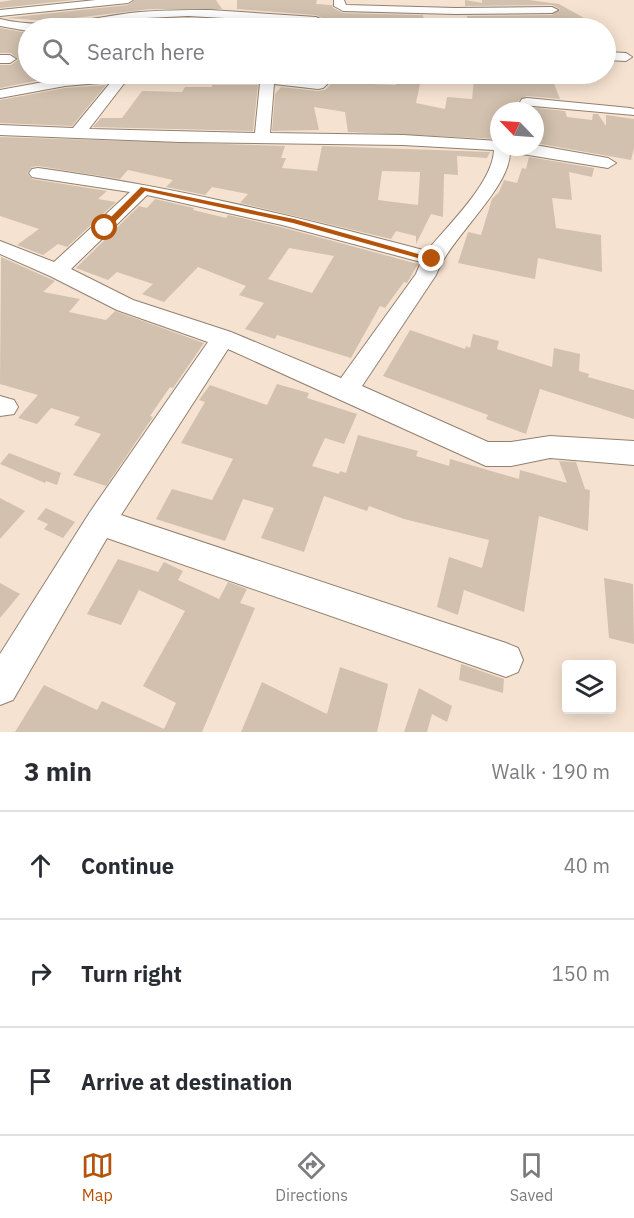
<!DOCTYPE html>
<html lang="en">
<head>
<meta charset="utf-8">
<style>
	body { margin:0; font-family:"IBM Plex Sans",sans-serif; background:#f7f7f7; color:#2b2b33 }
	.controls { position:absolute; right:18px; bottom:18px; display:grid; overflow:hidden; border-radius:6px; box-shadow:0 3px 15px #0003 }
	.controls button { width:54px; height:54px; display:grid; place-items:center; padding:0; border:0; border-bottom:2px solid #e1e1e2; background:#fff; color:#2b2b33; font:30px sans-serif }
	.compass { position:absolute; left:490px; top:102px; width:54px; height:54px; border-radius:50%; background:#fff; box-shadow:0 3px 15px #0003; rotate:295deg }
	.stop { position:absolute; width:18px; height:18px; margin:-14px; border:4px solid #b45309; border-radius:50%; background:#fff }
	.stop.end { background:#b45309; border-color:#fff; box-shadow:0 2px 6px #0008 }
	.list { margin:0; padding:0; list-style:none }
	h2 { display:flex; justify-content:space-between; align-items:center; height:78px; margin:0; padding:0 24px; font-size:26px }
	h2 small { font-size:20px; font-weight:400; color:#7c7c81 }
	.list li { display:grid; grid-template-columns:39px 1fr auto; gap:18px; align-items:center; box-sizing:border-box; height:108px; padding:0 24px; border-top:2px solid #e1e1e2 }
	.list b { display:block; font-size:22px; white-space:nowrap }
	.list em { font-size:20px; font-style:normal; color:#7c7c81 }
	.icon { flex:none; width:33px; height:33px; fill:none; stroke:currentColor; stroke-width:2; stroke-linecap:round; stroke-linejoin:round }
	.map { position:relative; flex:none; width:634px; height:732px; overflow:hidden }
	.search { position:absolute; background:#fff; box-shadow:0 3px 15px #0003; left:18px; right:18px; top:18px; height:66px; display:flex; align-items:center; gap:15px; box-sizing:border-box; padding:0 21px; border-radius:33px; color:#7c7c81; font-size:22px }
	.sheet { height:402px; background:#fff }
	nav { display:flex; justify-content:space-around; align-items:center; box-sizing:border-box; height:84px; border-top:2px solid #e1e1e2; background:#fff; font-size:16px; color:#7c7c81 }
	nav a { display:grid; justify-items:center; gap:3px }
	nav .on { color:#b45309 }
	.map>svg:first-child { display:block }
	.building { fill:#d2c1ae; fill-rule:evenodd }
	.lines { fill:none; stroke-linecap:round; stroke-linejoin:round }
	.minor-casing { stroke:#928170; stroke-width:2 }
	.minor { fill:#fff; fill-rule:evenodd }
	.route { fill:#b45309 }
</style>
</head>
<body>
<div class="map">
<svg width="634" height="732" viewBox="0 0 634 732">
	<rect width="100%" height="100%" fill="#f6e2d0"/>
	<path class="building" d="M13,0h61l-74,8v-6z
		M135,0h81l6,9h-72l-101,12 -44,-3 123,-13z
		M237,0h80l-1,4 16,1 1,3 10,5 80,2 2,13h-117l1,-3h8l7,-6 -8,-4 -79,-6z
		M465,0l17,3v-3h47l30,4 34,19 -31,3 2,2 -96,-3 -1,-9 85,-1 8,-6 -8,-4 -87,1z
		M188,18l43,3 1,2 -56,5h-85l55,-8z
		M236,21l41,2 -18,1 -1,4h-22z
		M0,28l28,5v41h17l11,3 -56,11v-23h11l7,-5 -7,-7h-11z
		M397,74h25l-6,29 29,6 2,-12 25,2 2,-19 79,1 7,18 -33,-3 -9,5 2,5 45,5 2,6 25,3 1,-6h5l8,12v-11l28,4v29l-3,12 -96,-17v-32h-36v23l-3,5 -148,-7 -3,-20 -31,-5 5,23 -47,1 3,-37 6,-7 37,4 7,-1 13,-13 12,2 -4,4 50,2z
		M106,85l-34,41 -72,-3v-23l65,-12z
		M212,85h46l-5,46 -160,-4 8,-9h21l20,-27 40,1 3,-5h27z
		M0,137l285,9 -4,12h5l-4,10 35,3 5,-25 168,6 -3,6 -30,-2 1,19 -14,-1 -1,43 -12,-3 -15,30v-8l-20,-5 -5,8 -151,-36 8,-9 -36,-7 -7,8 -39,-8 7,-7 -45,-10 -8,9 -82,-13 -6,1 -5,6 5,6 75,12 -9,8 18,3 -49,45 -9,-3 -15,11 -26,-10 22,-16 -39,-13zM382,171l38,1 -2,33 -40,-5z
		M529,157l65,11 -2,9 -23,-5 3,28 -20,-2 4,30 45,7 1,37 -64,-14 -3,21 -77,-16 10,-31 13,3 11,-36 7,-7 5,-12 13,3 5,-15 4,1z
		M155,199l39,9 -1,2 33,8 2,-3 53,12 137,37 -11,19 -3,-1 -19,26 -5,-2 -29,52 -74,-23 -2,4 -30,-10 19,-26 -25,-8 7,-9 -48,-19 -34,35 -22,-8 11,-10 -36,-12 -9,8 -32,-12 63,-62 8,2zM289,248l45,8 -22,37 -44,-14z
		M1,257l54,24 -12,11 37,7 -11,13 37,8 9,-9 89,32 -31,45 -3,-1 -20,29 3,1 -47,69 -33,-11 28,-41 -27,-9 6,-8 -29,-9 -14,16 -19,-6 20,-23 -38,-11z
		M410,330l55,19 1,-3 4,2 3,-14 26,7 -2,8 55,18 2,-19 26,6 -1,17 10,3 -1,3 46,13v29l-94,-30 -14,45 -40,-15 2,-4 -105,-39z
		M277,384l32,9 -2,5 50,16 -13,30 -19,-6 -13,28 27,8 1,-3 6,2 12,-38 60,16 -2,5 33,10 1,-7 69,20 1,-9 47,13 -8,-22 17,1 9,27 5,1 -2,41 -49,-15 -15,96 -60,-22 -6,25 -21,-8 12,-50 33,11 7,-28 -85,-21 -35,-13 -2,5 -43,-15 -20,56 -43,-14 13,-30 -31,-9 -18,42 -69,-22 16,-30 40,11 21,-41 -52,-16 24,-41 -6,-2 11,-15 57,20z
		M9,453l52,20 -4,12 -11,-4 -1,2 -45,-19z
		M0,498l25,13 -25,28z
		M46,508l29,14 -12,16 -19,-9 4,-5 -11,-5z
		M118,559l40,13 6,-10 19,9 -5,9 41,19 9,-17 19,7 -7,14 15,5 -53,124h-187l29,-47 53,25 5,-9 62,28 12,-26 -33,-17 42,-75 -46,-21 -18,35 -34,-11z
		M604,578l29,6 1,60 -25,-6z
		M0,583l20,11 -20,24z
		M461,664l43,15 -1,14 -44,-13z
		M340,667l48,17 -11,48h-136l21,-50 65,32z
		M419,688l33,18 -5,16 -15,-8 -5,18h-23z"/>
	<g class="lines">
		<defs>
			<path id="minor" d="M96,0h37l-5,3 -128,13v-6z
				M334,0h10l2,5 109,3 97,-1 6,3 -6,3 -97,1 -112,-3 -9,-5z
				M210,10l106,7 6,3 -6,3 -128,-7 -42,2 -67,10h-51v3l-28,-5v-7c45,11 86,0 130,-6 27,-3 53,-3 80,-3z
				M606,52l20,1 6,4 -6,4 -20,-1z
				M0,55h10l6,4 -6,4h-10z
				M118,74h156l1,2 40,5 9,-7h14l-15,14 -5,1 -44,-5 -4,49 133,2 96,6v6h36v-2l73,13 8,5 -8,5 -98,-16c0,37 -60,85 -74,123l-74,111 126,56h23l39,-6 84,5v24l-84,-7 -39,8h-25l-258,-117 -107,166 385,128 12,5 5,12 -5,12 -12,5 -399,-139 -94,162 -13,5v-51l90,-142 118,-170 -91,-32 -67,-34 -50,-22v-13l54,21 76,-70 -92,-14 -6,-1 -3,-4 3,-4 6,-1c132,18 261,49 389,83 20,-25 66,-68 67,-101l-91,-5 -223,-3 -180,-7v-10l73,3 38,-46 -46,4 -65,12v-8l65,-12zM126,81l134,2 -5,50 -166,-4zM147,195l135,30 139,37 -5,12 -75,104 -110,-46 -98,-32 -62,-31z
				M461,74h72l1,1 -7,4 -59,-1z
				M527,98l103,10 4,1v6l-112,-10 -2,-3 2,-3z
				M0,396l14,4 4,7 -4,7 -14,2z"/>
		</defs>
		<use href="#minor" class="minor-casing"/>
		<use href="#minor" class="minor"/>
	</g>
	<path class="route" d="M141,187l153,32 142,40 -4,3 -139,-39 -148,-32 -37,38h-6v-3z"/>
</svg>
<div class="controls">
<button><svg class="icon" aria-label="layers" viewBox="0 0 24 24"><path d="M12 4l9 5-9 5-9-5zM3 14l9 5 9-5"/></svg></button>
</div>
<svg class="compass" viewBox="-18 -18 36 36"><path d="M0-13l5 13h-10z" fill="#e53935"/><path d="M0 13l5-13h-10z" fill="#7c7c81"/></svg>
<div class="stop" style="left:105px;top:228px"></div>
<div class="stop end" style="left:432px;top:259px"></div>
<div class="search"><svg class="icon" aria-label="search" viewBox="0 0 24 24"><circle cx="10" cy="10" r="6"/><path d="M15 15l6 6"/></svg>Search here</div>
</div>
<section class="sheet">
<h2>3 min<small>Walk · 190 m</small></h2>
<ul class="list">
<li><svg class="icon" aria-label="ahead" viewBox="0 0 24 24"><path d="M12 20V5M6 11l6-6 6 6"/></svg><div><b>Continue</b></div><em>40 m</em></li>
<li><svg class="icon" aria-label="right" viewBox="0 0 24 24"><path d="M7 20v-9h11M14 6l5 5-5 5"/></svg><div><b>Turn right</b></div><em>150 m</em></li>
<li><svg class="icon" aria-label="arrive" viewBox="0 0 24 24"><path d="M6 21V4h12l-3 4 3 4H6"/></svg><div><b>Arrive at destination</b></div></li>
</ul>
</section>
<nav>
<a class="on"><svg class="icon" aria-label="map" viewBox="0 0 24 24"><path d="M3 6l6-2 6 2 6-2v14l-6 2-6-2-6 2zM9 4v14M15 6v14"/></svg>Map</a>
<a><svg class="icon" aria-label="directions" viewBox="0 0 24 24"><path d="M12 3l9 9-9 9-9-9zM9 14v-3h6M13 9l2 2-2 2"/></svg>Directions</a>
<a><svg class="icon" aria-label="saved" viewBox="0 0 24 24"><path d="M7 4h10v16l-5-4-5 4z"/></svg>Saved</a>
</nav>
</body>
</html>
